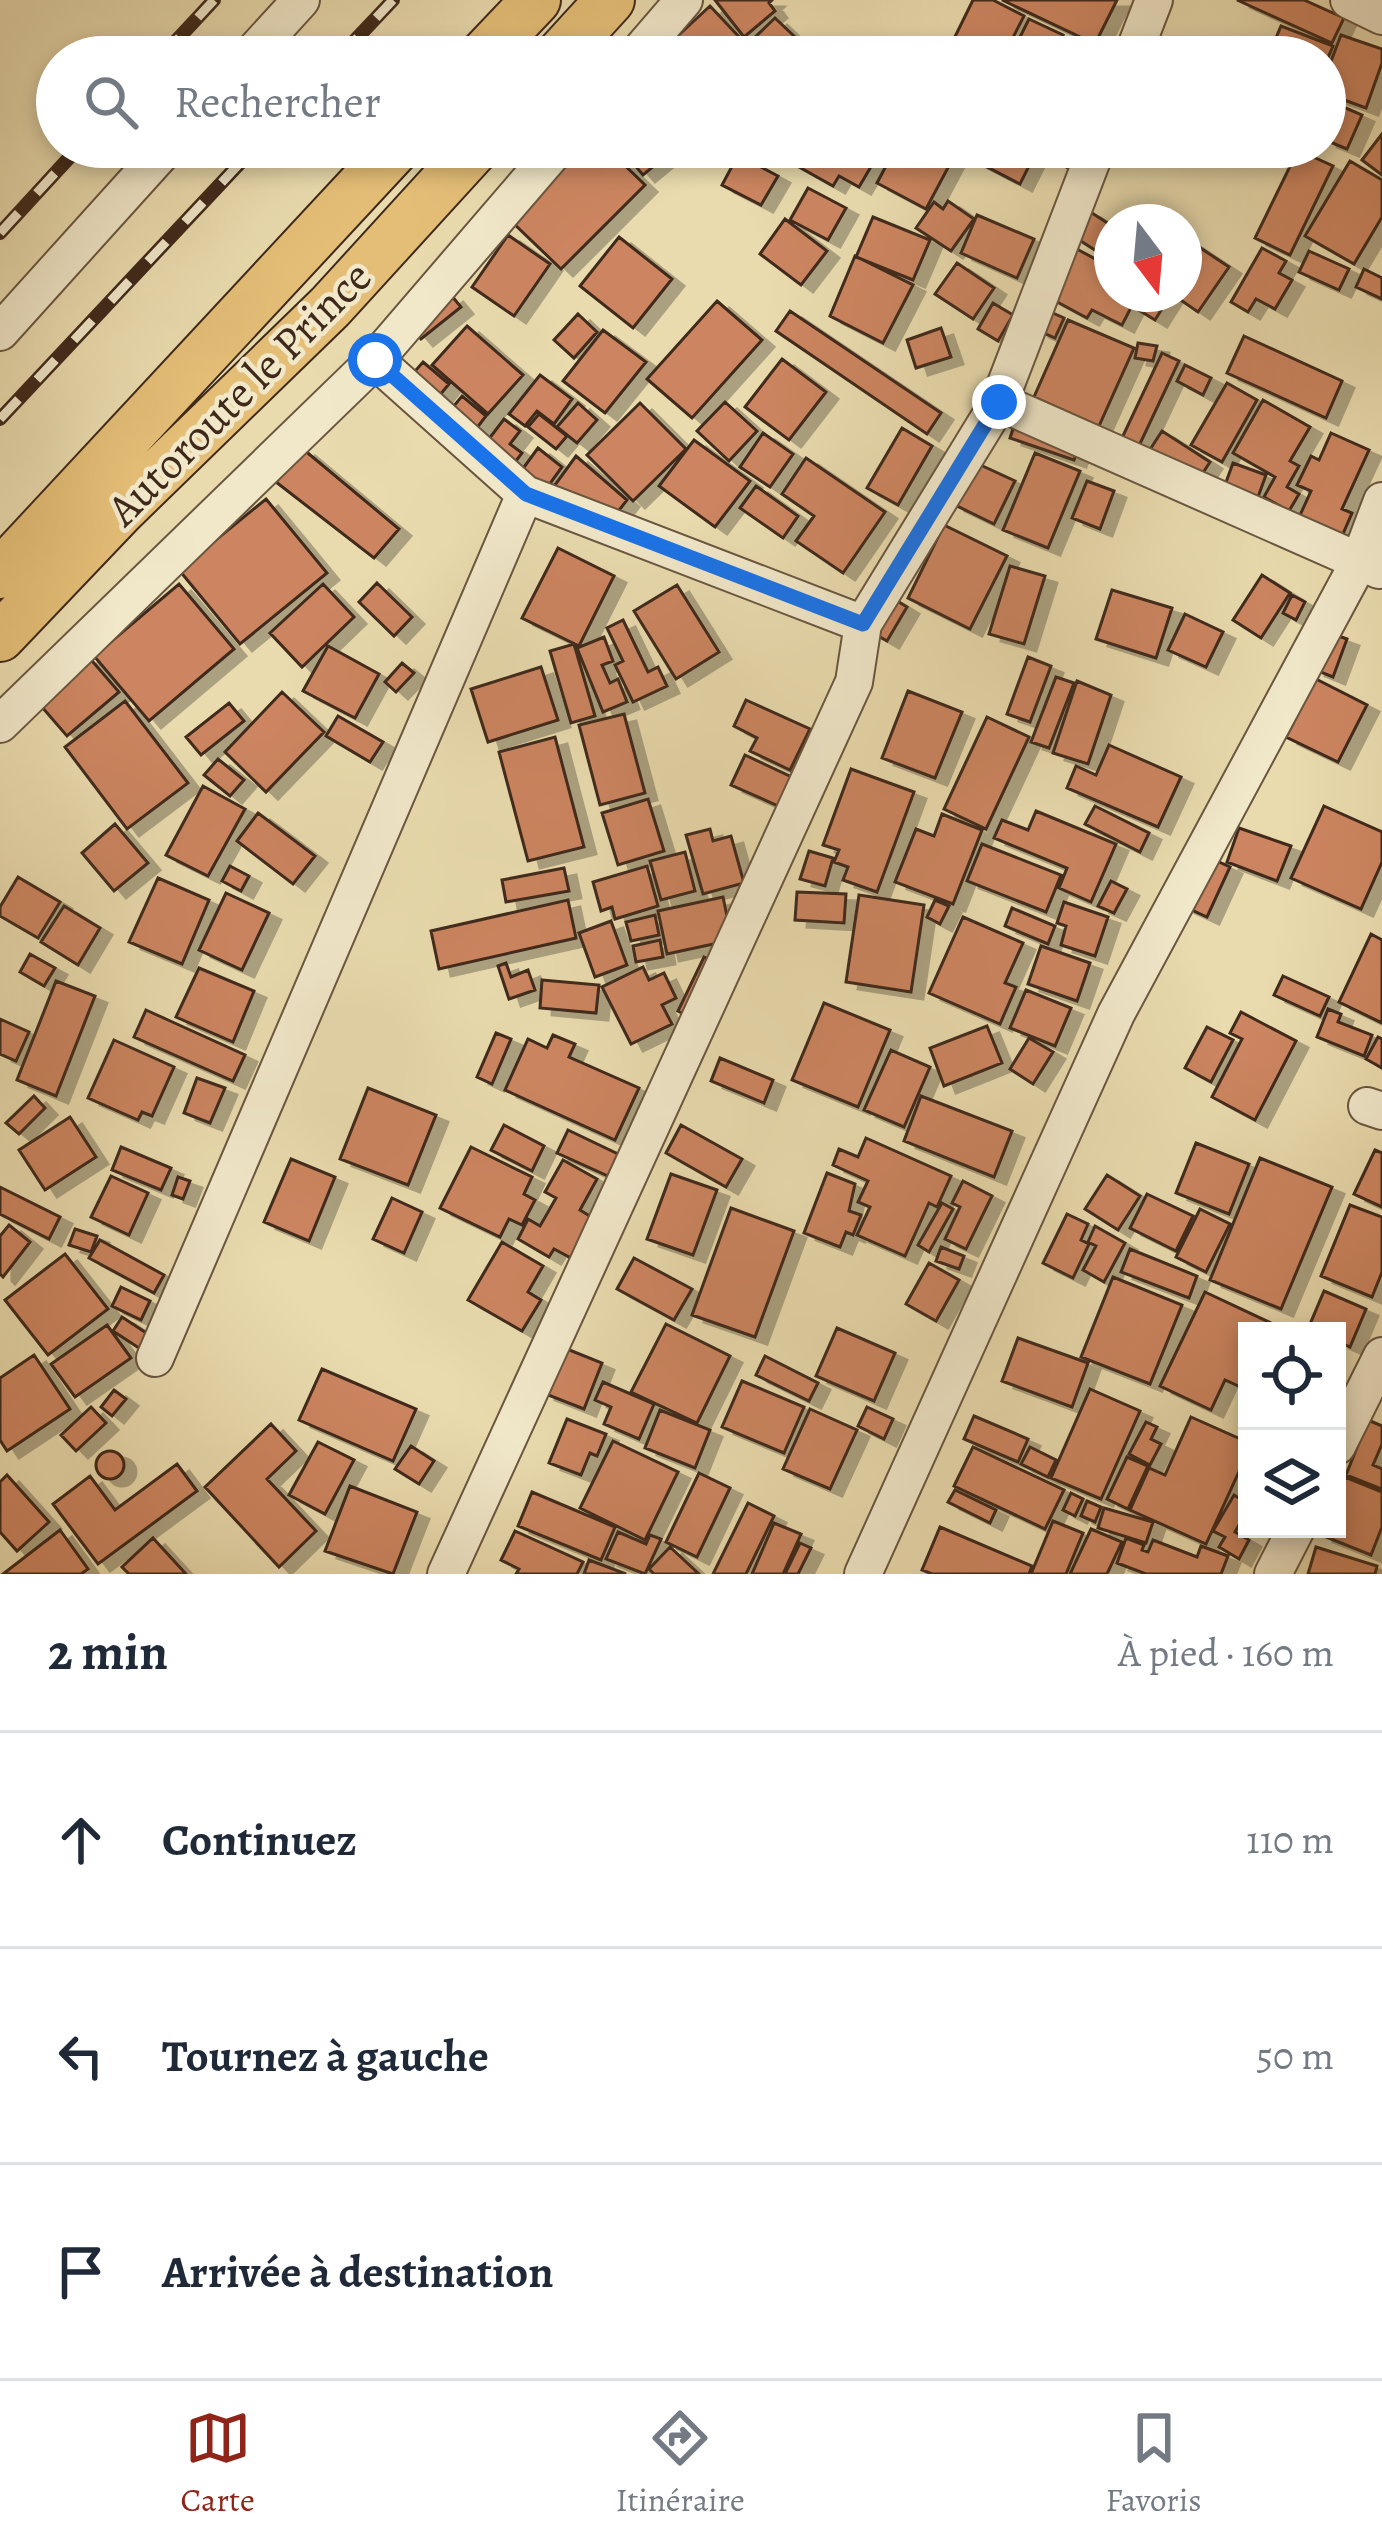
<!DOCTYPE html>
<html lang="fr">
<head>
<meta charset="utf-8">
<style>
	body { margin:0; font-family:Alegreya,serif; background:#f6f6f7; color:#1f2937 }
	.controls { position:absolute; right:36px; bottom:36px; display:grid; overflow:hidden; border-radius:0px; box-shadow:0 6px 18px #0003 }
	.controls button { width:108px; height:108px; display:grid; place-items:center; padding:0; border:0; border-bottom:3px solid #e0e1e3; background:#fff; color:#1f2937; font:60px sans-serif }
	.compass { position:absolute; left:1094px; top:204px; width:108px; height:108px; border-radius:50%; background:#fff; box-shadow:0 6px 18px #0003; rotate:164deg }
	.stop { position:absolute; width:36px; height:36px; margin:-27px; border:9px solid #1a73e8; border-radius:50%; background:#fff }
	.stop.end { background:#1a73e8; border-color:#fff; box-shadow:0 3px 12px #0008 }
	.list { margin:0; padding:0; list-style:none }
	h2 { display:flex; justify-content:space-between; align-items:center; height:156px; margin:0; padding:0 48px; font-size:51px }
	h2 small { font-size:39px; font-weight:400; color:#747a83 }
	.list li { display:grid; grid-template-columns:78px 1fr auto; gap:36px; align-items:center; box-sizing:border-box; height:216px; padding:0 48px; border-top:3px solid #e0e1e3 }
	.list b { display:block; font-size:45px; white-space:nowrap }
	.list em { font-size:39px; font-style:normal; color:#747a83 }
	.icon { flex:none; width:66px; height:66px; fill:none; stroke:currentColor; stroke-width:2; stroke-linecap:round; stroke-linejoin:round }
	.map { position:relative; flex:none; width:1382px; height:1574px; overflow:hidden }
	.search { position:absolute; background:#fff; box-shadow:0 6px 18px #0003; left:36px; right:36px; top:36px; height:132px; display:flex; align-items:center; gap:30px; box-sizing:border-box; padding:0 42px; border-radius:66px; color:#747a83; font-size:45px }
	.sheet { height:804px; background:#fff }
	nav { display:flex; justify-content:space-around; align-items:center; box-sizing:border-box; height:168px; border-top:3px solid #e0e1e3; background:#fff; font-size:33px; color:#747a83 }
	nav a { display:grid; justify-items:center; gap:6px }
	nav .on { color:#8f2418 }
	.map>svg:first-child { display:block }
	.building { fill:#cc8561; stroke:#3f291b; stroke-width:3; filter:url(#shadow) }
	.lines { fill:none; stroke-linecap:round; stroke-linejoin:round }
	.minor-casing { stroke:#6a5640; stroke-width:40 }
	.major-casing { stroke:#3f291b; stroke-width:52 }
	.minor { stroke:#f1e8ca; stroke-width:36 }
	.major { stroke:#e4be77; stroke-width:48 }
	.rail-casing { stroke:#3f291b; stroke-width:14 }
	.rail { stroke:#f1e8ca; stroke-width:9; stroke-dasharray:27; stroke-linecap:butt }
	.route { stroke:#1a73e8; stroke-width:15 }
	.labels { text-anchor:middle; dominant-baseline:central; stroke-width:9; stroke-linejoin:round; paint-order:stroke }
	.street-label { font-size:45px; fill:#3f291b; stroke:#f1e8ca }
</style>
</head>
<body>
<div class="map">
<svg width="1382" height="1574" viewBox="0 0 1382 1574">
	<defs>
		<filter id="shadow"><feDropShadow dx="12" dy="7" stdDeviation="0" flood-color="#0004"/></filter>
	</defs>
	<rect width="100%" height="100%" fill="#e9dbae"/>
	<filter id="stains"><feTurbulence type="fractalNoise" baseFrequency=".00167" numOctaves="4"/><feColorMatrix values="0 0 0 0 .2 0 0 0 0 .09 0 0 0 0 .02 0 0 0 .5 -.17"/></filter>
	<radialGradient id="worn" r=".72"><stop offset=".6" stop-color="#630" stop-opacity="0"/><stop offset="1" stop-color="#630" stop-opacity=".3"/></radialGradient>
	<path class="building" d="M715,0h57l-3,3 6,8 -31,26z
		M973,0h20l31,16 -21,41h-58z
		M1002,0h115l-22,44z
		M1237,0h67l40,18 -12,25z
		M710,6l48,51h-103z
		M775,18l20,19 -20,20h-10l-15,-15z
		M1029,19l34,16 -11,22h-42z
		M1281,26l52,20 -8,19v-8h-57z
		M1341,35l41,14v14l-16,45 -41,-15v-16z
		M1073,39l29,18h-40z
		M1325,99l37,16 -15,34 -22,-9z
		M1382,134v41l-20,-15z
		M582,147h24l39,38 -84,84 -51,-49z
		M619,147h58l-34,28z
		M780,147h88l11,6 -20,34 -20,-11 -6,10 -57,-32z
		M896,147h63l-33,62 -49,-26z
		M978,147h38l18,9 -14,28 -48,-25z
		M1032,147h48l-12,21z
		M1298,150l35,16 -43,89 -35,-17z
		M738,155l40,21 -17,29 -39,-20z
		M1350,161l32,19v37l-28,47 -49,-28z
		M808,188l38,20 -18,32 -38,-20z
		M948,201l26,18 -23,32 -35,-23 18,-26 9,7z
		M1089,211l23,15v35l-39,-25z
		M977,215l57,24 -17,39 -56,-25z
		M873,217l57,23 -17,40 -57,-23z
		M785,219l42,32 -26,34 -41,-31z
		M508,235l42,29 -36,52 -42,-29z
		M619,237l53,42 -39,49 -53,-42z
		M1184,237l45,30 -31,45 -26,-18h12z
		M1075,248l37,20v26h26l-16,31 -30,-15 -5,8 -39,-21z
		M1262,248l24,13 -7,12 13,7 -17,29 -19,-10 -8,13 -17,-10z
		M1309,251l40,18 -10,21 -40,-18z
		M855,256l58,29 -30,58 -53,-27z
		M957,263l37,25 -21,31 -38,-25z
		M1364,269l18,9v21l-26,-12z
		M1147,294l23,2 -15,24 -18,-11z
		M451,295l10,12 -40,32 -10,-12z
		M717,301l45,39 -70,78 -45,-39z
		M993,303l20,12 -15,26 -20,-12z
		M1046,310l18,8 -9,20 -18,-8z
		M790,311l151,102 -14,21 -151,-103z
		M578,314l19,18 -23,26 -20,-18z
		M1068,320l66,28 -35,78 -65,-29z
		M467,326l56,49 -35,39 -56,-49z
		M941,328l10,29 -35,11 -9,-28z
		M603,330l43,32 -41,51 -42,-32z
		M1244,336l98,45 -16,37 -99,-45z
		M1138,343l19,3 -4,15 -18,-3z
		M1162,353l17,8 -41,87 -17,-8z
		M782,359l44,33 -37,48 -44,-33z
		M423,362l26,22 -14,17 -26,-23z
		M1185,365l26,13 -8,17 -26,-14z
		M540,375l32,24 -18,25 -17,-13 -12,15 -16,-12z
		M1227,383l30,17 -35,62 -31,-17z
		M462,396l24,20 -13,17 -25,-20z
		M1263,400l47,27 -20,34 9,5 -12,21 12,7 -10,17 -25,-14 11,-20 -42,-24z
		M725,402l32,29 -28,30 -32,-30z
		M578,403l19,17 -20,23 -20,-16z
		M640,403l46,46 -53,52 -46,-46z
		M539,414l28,22 -11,13 -28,-22z
		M504,419l16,12 -10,13 12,9 -12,16 -28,-21z
		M1016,419l65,22 -7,19 -64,-22z
		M902,428l30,18 -34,59 -31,-17z
		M1162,431l48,31 -13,20 -48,-31z
		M763,433l30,21 -23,33 -30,-20z
		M1331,433l38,17 -27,59 10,4 -13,30 -43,-19 15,-33 -14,-6 14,-29 8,4z
		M694,440l56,41 -35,46 -56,-41z
		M538,448l24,19 -18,25 -25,-18z
		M303,449l96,80 -25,29 -98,-76z
		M1035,453l45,18 -32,77 -45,-18z
		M576,456l51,44 -17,22 -58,-33z
		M806,458l79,54 -42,61 -47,-32 18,-25 -32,-22z
		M974,462l41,19 -21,43 -41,-20z
		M1233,463l33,12 -8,22 -33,-12z
		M1087,481l27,10 -14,38 -28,-11z
		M756,486l42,30 -15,22 -43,-30z
		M266,499l61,74 -87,71 -61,-74z
		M944,525l63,31 -37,73 -62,-31z
		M558,548l56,28 -35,70 -57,-28z
		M1010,566l35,10 -21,68 -35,-10z
		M1262,575l28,18 -29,45 -28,-18z
		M377,583l35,34 -18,19 -35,-34z
		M179,584l55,65 -85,72 -55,-65z
		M323,584l31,33 -52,50 -32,-34z
		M677,585l42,67 -43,27 -42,-68z
		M1112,590l60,18 -16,50 -60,-19z
		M1292,595l13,7 -9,18 -13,-7z
		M889,596l18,11 -20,34 -19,-11z
		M1185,614l38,18 -17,35 -38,-17z
		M623,620l25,52 10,-5 9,19 -34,16 -18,-37 8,-4 -16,-33z
		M1327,632l20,7 -14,38 -20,-8z
		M604,637l9,24 -11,4 8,18 8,-4 9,23 -24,10 -26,-64z
		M574,644l21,72 -24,7 -21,-72z
		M328,646l51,28 -24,44 -52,-27z
		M87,655l32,37 -52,44 -32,-37z
		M1028,657l23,9 -21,56 -23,-8z
		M402,663l12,10 -18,19 -11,-10z
		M541,667l17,53 -70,22 -17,-53z
		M1056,677l18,6 -25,65 -18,-6z
		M1316,679l51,26 -29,57 -52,-25z
		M1077,681l34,14 -23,69 -35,-11z
		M908,691l54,21 -27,66 -53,-20z
		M282,692l42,40 -58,60 -41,-40z
		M746,700l64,29 -20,41 -40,-19 7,-13 -23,-12z
		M125,701l63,82 -61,46 -62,-82z
		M229,703l15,18 -43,34 -15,-18z
		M624,714l21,79 -45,12 -21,-80z
		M338,716l45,26 -13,20 -44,-26z
		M987,717l42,20 -43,92 -42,-20z
		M555,737l29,110 -56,14 -29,-109z
		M1109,745l72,32 -23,50 -91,-39 9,-22 20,9z
		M745,755l53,25 -13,29 -54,-24z
		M218,759l26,21 -14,16 -26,-21z
		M851,769l63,23 -37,100 -34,-12 5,-13 -14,-5 5,-12 -16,-5z
		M203,786l42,23 -37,67 -42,-21z
		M648,799l16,52 -46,14 -16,-52z
		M1095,806l54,27 -9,19 -55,-28z
		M1324,806l58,26v30l-21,47 -70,-31z
		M1036,811l80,33 -25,58 -32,-14 8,-20 -73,-30 8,-18 26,10z
		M258,813l57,43 -22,28 -56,-43z
		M942,814l40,16 -29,74 -58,-22 21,-53 18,7z
		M115,824l33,39 -34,28 -32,-38z
		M1239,828l52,18 -14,35 -50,-19z
		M710,829l3,12 18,-5 13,47 -41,11 -17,-59z
		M982,844l79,31 -15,37 -79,-31z
		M809,851l24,7 -8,28 -25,-7z
		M685,852l10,39 -34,9 -11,-39z
		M1206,856l24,11 -23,50 -24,-11z
		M230,866l19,10 -8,15 -19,-10z
		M647,866l11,40 -43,13 -3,-12 -11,4 -8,-29z
		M564,868l5,23 -63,11 -4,-22z
		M18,877l42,25 -22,36 -38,-22v-9z
		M158,878l51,22 -27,64 -53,-22z
		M1111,881l16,8 -13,24 -16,-7z
		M797,892l49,2 -2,29 -49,-3z
		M226,893l43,20 -27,57 -43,-20z
		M859,895l65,10 -13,87 -65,-10z
		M723,897l9,43 -65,14 -9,-43z
		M568,900l8,38 -137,31 -8,-38z
		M935,900l14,6 -9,18 -13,-7z
		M1064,902l44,15 -13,39 -34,-11 5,-19 -9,-3z
		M64,906l36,22 -22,37 -37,-23z
		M1012,908l43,18 -7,18 -43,-18z
		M655,915l4,20 -28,6 -5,-19z
		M963,917l60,26 -18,40 11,4 -16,37 -71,-31z
		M611,921l16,44 -32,12 -16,-44z
		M1371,934l11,6v83l-43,-21z
		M660,940l3,17 -27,5 -3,-16z
		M1041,946l49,17 -13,38 -49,-17z
		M30,954l25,14 -11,18 -24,-14z
		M704,957l16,8 -26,54 -16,-8z
		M506,963l5,14 17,-7 7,20 -26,9 -11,-33z
		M643,967l6,13 15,-7 12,25 -14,7 10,19 -41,20 -29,-57z
		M199,968l55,23 -21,51 -57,-25z
		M1283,976l46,21 -9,19 -46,-21z
		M542,980l57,5 -3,28 -56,-5z
		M56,981l39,15 -39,100 -39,-16z
		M1026,990l45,18 -16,38 -45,-18z
		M824,1003l66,27 -32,77 -66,-27z
		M1328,1009l13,5 -3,8 34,13 -8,21 -47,-19z
		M146,1010l99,45 -12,26 -99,-44z
		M1241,1012l55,29 -41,79 -43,-23 30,-58 -12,-6z
		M0,1019l29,13 -13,29 -16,-7z
		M987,1026l15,37 -58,23 -14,-38z
		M1207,1027l26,13 -22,42 -26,-14z
		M496,1033l15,6 -19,45 -15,-7z
		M553,1035l22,9 -6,13 70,31 -24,52 -110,-50 23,-51 19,9z
		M1378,1037l4,2v29l-16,-9z
		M1029,1038l24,14 -20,32 -23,-15z
		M114,1040l60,27 -22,49 -10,-4 -4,8 -50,-22z
		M891,1050l39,17 -26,60 -40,-17z
		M720,1058l53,22 -9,23 -53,-22z
		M197,1078l28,10 -15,35 -26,-10z
		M368,1088l68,27 -28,70 -68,-26z
		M34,1096l11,12 -26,26 -13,-11z
		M921,1096l91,35 -18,46 -90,-36z
		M70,1117l26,40 -51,33 -26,-40z
		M504,1125l40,21 -12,25 -41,-21z
		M681,1125l61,34 -16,28 -60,-34z
		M568,1130l50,24 -10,22 -51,-23z
		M866,1138l85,38 -14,31 -8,-4 -24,53 -48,-21 13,-28 -12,-5 10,-21 -35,-16 6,-16 19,8z
		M1196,1143l53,21 -20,50 -53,-21z
		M121,1147l50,21 -10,22 -49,-20z
		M471,1147l61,30 -8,17 11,6 -13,25 -13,-6 -9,18 -60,-29z
		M1375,1150l7,3v54l-28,-13z
		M1260,1158l72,29 -51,122 -71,-29z
		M291,1159l44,18 -26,64 -45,-19z
		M563,1160l34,19 -17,31 13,8 -22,40 -17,-9 -5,8 -31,-18 10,-20 12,7 16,-28 -11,-6z
		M827,1173l28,11 -6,27 12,4 -8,20 -7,-3 -6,15 -36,-14z
		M671,1174l46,16 -24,65 -46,-16z
		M1107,1175l33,21 -22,34 -33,-21z
		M111,1176l37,17 -19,42 -38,-18z
		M178,1177l12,4 -7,18 -11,-4z
		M963,1181l29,15 -26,53 -21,-10 15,-32 -8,-4z
		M0,1187l60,30 -11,22 -49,-25z
		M1147,1194l46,22 -17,35 -46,-23z
		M392,1198l30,14 -18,41 -31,-14z
		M942,1203l11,6 -24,43 -11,-7z
		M1350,1205l32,12v55l-10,25 -51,-21z
		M731,1208l63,23 -39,106 -63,-22z
		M1200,1209l30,15 -24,48 -30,-15z
		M1067,1214l21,10 -7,16 8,4 -16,34 -30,-15z
		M9,1225l21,17 -27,35 -3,-3v-38z
		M1095,1226l30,17 -21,39 -21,-12 13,-24 -8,-4z
		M75,1229l22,7 -6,16 -22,-7z
		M100,1240l64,35 -10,18 -65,-35z
		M502,1242l41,24 -15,26 13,8 -19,31 -54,-31z
		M941,1247l23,9 -5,13 -23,-8z
		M1130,1249l67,27 -8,22 -68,-26z
		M65,1254l43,55 -60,46 -43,-55z
		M634,1258l58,31 -18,31 -57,-31z
		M929,1263l30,17 -23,41 -30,-17z
		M1113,1277l69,28 -32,79 -69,-27z
		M121,1287l29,14 -9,19 -29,-14z
		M1324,1291l42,18 -16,38 -13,-6v-10l-29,-2z
		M1205,1292l83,39h-41v59l-22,-10 -14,30 -51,-24z
		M122,1317l32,21 -9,14 -32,-21z
		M666,1324l64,32 -33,67 -66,-31z
		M107,1325l24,33 -56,39 -24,-33z
		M837,1328l58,25 -21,48 -58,-25z
		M1018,1338l70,25 -16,44 -70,-26z
		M562,1347l40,16 -18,46 -41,-16z
		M34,1355l36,54 -63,42 -7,-11v-62z
		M765,1356l53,27 -9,18 -53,-26z
		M322,1369l94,40 -23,52 -94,-41z
		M742,1381l62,26 -20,46 -62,-26z
		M603,1382l51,22 -15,35 -35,-15 7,-17 -16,-7z
		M1090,1389l50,22 -39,88 -50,-21z
		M114,1390l12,9 -14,17 -11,-9z
		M91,1407l15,16 -30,28 -15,-16z
		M867,1407l26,12 -9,20 -26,-13z
		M810,1409l47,21 -27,59 -47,-20z
		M660,1410l50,20 -15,38 -50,-20z
		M974,1416l54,23 -10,23 -54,-23z
		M1191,1417l56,25v12l-41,90 -76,-34 19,-42 16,7z
		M567,1419l39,15 -9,22 -7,-3 -9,22 -32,-12z
		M1368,1420l14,6v18l-9,21 9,4v20l-36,-14z
		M1146,1422l11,5 -6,12 10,5 -11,21 -21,-11z
		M271,1424l25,27 -29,28 49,52 -37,36 -74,-80z
		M613,1441l65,31 -33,68 -65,-32z
		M318,1442l36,18 -29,54 -36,-19z
		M411,1446l23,15 -15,23 -24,-15z
		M973,1447l91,43 -19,39 -91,-43z
		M1030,1447l26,13 -8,17 -27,-13z
		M96 1465a14 14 0 1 1 28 0a14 14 0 1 1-28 0Z
		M1127,1457l21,9 -20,43 -21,-10z
		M177,1464l20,27 -99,73 -45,-60 37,-28 25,34z
		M699,1473l31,15 -33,69 -31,-15z
		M7,1475l42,47 -32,29 -17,-19v-50z
		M1345,1477l37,15v35l-11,28 -50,-20 3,-6h13v-33z
		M350,1486l67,26 -24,62 -68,-23z
		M955,1490l41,20 -6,13 -42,-21z
		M532,1492l83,35 -14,33 -83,-34z
		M1071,1493l12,6 -8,17 -12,-6z
		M1234,1495l13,8v8l-12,21 14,8 -10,19 -20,-12 6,-10 -12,-6z
		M1087,1501l14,6 -6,15 -14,-6z
		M748,1503l26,13 -28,58h-33z
		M1104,1508l49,14 -7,21 -48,-15z
		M1053,1521l30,12 -17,41h-35z
		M774,1523l27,11 -18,40h-31z
		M940,1527l92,39 -3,8h-97l-10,-4z
		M1091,1529l31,13 -15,32h-37z
		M60,1530l28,39 -7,5h-78z
		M515,1531l68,31 -6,12h-61l3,-5 -18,-9z
		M618,1532l28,12 4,-9 11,4 -16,35 -39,-15z
		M153,1538l33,36h-57l-7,-7z
		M1126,1538l18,7 -2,5 6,2 5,-12 44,17 4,-11 27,10 -7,18h-75l-29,-11z
		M800,1543l11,5 -13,26h-13z
		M670,1547l29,27h-45l-5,-5z
		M1316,1547l61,19 -2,8h-67z
		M589,1560l37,14h-42z"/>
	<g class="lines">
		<defs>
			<path id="minor" d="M1349,0l33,16
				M249,57l52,-57
				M635,57l49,-57
				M1132,57l22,-57
				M0,332l167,-185
				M375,360l150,134 338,130
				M999,402l380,168
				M0,724l375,-364 183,-213
				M1367,1106l15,5
				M155,1358l370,-864
				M1337,1446l45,-90
				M446,1574l408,-892 9,-58 136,-222 98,-255
				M863,1574l253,-560 243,-452 23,-61
				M1273,1574l23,-45"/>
			<path id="major" d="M482,57l54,-57
				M558,57l52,-57
				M0,574l397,-427
				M0,637l121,-127 209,-203 146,-160"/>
		</defs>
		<use href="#minor" class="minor-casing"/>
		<use href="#major" class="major-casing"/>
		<use href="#minor" class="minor"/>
		<use href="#major" class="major"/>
		<defs>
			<path id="rail" d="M161,57l53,-57
				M339,57l54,-57
				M0,233l79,-86
				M0,419l255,-272"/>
		</defs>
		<use href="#rail" class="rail-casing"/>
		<use href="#rail" class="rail"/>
	</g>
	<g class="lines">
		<path class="route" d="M375,360l151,134 337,130 136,-222"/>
	</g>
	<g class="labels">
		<g class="street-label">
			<text transform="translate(239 393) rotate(-45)">Autoroute le Prince</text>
		</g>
	</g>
	<rect width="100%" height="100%" filter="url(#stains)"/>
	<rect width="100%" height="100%" fill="url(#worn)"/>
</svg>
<div class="controls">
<button><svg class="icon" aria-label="locate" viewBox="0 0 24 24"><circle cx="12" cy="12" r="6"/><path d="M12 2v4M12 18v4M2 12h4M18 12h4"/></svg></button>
<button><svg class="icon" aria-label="layers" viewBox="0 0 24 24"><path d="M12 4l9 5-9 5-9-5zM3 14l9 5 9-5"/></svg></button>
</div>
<svg class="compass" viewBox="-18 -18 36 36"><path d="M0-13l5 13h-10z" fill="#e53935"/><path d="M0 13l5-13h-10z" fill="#747a83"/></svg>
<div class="stop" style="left:375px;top:360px"></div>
<div class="stop end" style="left:999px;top:402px"></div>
<div class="search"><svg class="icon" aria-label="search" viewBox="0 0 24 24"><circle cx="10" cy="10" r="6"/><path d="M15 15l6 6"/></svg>Rechercher</div>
</div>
<section class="sheet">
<h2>2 min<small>À pied · 160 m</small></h2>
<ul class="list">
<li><svg class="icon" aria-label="ahead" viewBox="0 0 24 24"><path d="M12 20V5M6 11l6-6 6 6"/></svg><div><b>Continuez</b></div><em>110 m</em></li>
<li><svg class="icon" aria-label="left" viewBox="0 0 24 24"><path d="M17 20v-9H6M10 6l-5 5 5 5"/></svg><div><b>Tournez à gauche</b></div><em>50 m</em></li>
<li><svg class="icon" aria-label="arrive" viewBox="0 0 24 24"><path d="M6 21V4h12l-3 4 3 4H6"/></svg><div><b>Arrivée à destination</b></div></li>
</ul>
</section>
<nav>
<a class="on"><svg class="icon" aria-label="map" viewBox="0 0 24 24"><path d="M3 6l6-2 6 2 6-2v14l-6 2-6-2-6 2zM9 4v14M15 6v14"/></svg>Carte</a>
<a><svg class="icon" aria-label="directions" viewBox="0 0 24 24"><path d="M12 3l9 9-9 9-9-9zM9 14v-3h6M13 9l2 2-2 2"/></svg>Itinéraire</a>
<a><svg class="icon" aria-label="saved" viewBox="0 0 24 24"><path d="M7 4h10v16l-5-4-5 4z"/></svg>Favoris</a>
</nav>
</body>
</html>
